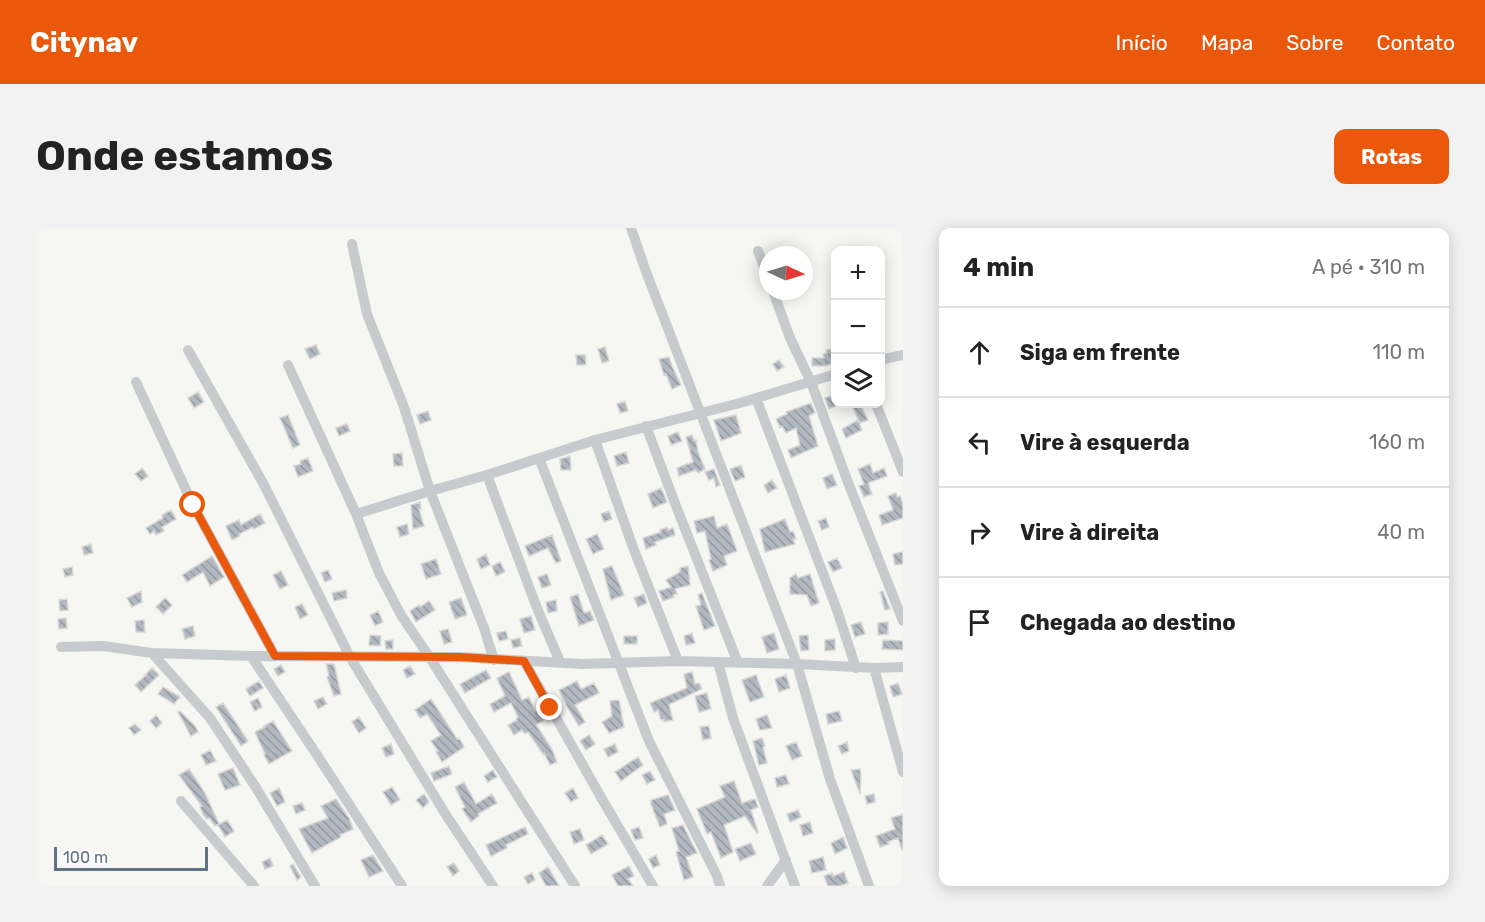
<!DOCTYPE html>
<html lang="pt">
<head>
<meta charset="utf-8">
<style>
	body { margin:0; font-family:Rubik,sans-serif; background:#f2f2f2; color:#222 }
	.controls { position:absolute; right:18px; top:18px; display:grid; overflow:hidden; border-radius:12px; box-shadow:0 3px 15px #0003 }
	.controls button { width:54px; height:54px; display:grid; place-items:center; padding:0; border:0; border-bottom:2px solid #e0e0e0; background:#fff; color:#222; font:30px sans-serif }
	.compass { position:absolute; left:723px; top:18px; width:54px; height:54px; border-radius:50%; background:#fff; box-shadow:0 3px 15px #0003; rotate:94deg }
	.scale { position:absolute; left:18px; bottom:15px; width:154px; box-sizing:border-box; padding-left:6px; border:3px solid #627286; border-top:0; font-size:16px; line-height:21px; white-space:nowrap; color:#627286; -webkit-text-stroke:4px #fff; paint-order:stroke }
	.stop { position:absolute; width:18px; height:18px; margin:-14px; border:4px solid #ea580c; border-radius:50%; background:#fff }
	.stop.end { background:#ea580c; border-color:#fff; box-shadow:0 2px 6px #0008 }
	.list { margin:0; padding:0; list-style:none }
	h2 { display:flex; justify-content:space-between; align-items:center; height:78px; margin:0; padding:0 24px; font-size:26px }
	h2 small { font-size:20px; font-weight:400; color:#767676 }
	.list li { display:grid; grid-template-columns:39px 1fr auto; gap:18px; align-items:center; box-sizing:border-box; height:90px; padding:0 24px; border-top:2px solid #e0e0e0 }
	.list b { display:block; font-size:22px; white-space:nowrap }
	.list em { font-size:20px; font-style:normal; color:#767676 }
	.icon { flex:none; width:33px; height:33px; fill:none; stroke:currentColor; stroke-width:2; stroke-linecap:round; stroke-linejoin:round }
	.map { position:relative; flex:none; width:867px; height:658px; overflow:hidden; border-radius:12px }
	header { display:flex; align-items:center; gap:36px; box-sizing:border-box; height:84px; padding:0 30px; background:#ea580c; color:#fff }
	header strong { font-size:28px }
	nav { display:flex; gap:33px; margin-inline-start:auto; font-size:21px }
	.intro { display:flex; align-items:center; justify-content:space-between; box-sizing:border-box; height:144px; padding:0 36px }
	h1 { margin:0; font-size:42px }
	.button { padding:15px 27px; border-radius:12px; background:#ea580c; color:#fff; font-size:21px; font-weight:700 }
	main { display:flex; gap:36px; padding:0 36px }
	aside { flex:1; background:#fff; border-radius:12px; box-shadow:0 3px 15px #0003 }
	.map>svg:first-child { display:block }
	.building { fill:url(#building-back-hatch); stroke:#d7d7d5; stroke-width:1.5 }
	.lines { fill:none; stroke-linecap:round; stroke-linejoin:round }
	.minor { stroke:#c8cbce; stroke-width:10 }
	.route { stroke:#ea580c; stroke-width:8 }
</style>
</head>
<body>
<header>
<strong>Citynav</strong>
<nav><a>Início</a><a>Mapa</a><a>Sobre</a><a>Contato</a></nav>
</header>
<div class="intro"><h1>Onde estamos</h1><a class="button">Rotas</a></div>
<main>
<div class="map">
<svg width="867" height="658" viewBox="0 0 867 658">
	<defs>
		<pattern id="building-back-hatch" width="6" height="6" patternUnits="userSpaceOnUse" patternTransform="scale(1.5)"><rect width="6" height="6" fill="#b2b8bf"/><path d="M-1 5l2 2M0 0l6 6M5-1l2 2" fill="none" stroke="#949aa1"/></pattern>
	</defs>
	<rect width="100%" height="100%" fill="#f6f6f2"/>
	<path class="building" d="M280,117l4,9 -10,5 -5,-10z
		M569,119l4,14 -7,2 -4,-14z
		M800,120v14l-10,4h-14v-8h12l-1,-4 4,-1 -1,-3z
		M540,127h9l1,10h-9z
		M633,129l3,9 9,19 -9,4 -6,-15 -2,1 -5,-16z
		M743,132l5,7 -7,4 -4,-7z
		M162,164l6,10 -10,6 -6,-10z
		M800,166v12l-7,3 -4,-11z
		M589,173l3,10 -8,2 -3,-9z
		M775,175l4,10 -6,3 9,30 -27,12 -3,-8 12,-5 -4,-17 -10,5 -4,-7 -2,1 -4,-8 11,-5 -1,-2z
		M815,176h9l8,16 -8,3z
		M392,183l3,9 -11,4 -3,-9z
		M252,187l12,30 -7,3 -13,-30z
		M700,187l5,18 -20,8 -7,-21z
		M822,192l4,10 -16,8 -4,-9z
		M311,196l3,7 -11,5 -3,-8z
		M642,204l4,9 -11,4 -3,-9z
		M656,207l2,6 2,-1 2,12 7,17 -7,4 -2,-3 -17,6 -2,-8 16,-6 -7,-25z
		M590,224l3,11 -12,3 -3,-10z
		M366,225l1,13h-9l-1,-12z
		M534,228l1,14h-10l-1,-11z
		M272,230l5,13 -15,6 -4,-11 7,-2 -1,-3z
		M834,236l3,9 11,-5 3,8 -19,7 4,11 -8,3 -5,-11 5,-2 -6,-15z
		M705,237l4,12 -10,4 -5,-12z
		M106,240l6,8 -7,5 -6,-7z
		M678,241l6,16 -4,2 -2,-9 -5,2 -4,-8z
		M796,246l5,11 -10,4 -4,-11z
		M736,252l5,8 -9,5 -4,-8z
		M625,260l6,14 -14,6 -5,-14z
		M860,265l1,4 3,-1 3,8v14l-21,7 -3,-10 14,-5 -5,-14z
		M384,274l1,7h-2l5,17 -11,3 -2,-24z
		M135,282l5,9 -14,8 2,4 -8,4 -2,-4 -4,3 -4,-6 17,-10 -1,-3z
		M573,283l3,8 -8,3 -3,-8z
		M224,286l5,9 -11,6 -1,-2 -14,7 1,2 -8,4 -6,-14 13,-6 2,5z
		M678,288l3,12 10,-4 10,27 -13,5 3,9 -14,6 -4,-11 2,-1 -6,-28 -8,2 -3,-12z
		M790,290l3,9 -7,3 -4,-9z
		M749,291l5,13 3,-1 3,8h-3l2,5 -30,8 -5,-23z
		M371,296l2,10 -9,3 -3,-10z
		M631,299l1,3 5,-2 2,7 -20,7 1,3 -10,4 -3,-11 18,-6 -1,-2z
		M561,306l7,15 -11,5 -7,-15z
		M516,307l9,26 -5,2 -8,-15 -19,8 -4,-10z
		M55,316l2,9 -9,2 -2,-8z
		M867,324v12l-8,1 -2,-11z
		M450,326l4,11 -9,4 -4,-10z
		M176,328l12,21 -14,9 -7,-14 -16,10 -5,-7z
		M801,330l5,10 -9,4 -5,-10z
		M400,331l5,15 -15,5 -5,-15z
		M464,334l5,10 -9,4 -4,-10z
		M576,338l12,29 -13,5 -8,-31z
		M652,338l2,19 -15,4 2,5 -4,1 1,2 -11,4 -4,-10 12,-4 -5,-7 14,-8v-4z
		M36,339l1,8 -8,2 -2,-8z
		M292,342l4,9 -7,3 -4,-9z
		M245,343l7,14 -8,4 -7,-14z
		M511,346l4,11 -9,3 -4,-11z
		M760,346l2,4 12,-4 9,29 -8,3 -4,-11 -17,-1v-16z
		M310,362l1,8 -13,3 -2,-8z
		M105,363l1,11 -10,5 -5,-9z
		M847,363l7,18 -5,1 -3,-9h1l-3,-9z
		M666,365l13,33 -11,4 -8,-24 5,-1 -3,-10z
		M542,366l6,19 6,-2 4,9 -15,6 -9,-29z
		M608,366l3,9 -9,4 -4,-9z
		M129,370l7,7 -9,9 -7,-7z
		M425,370l6,17 -12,4 -6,-17z
		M31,371l1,11 -8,1 -1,-11z
		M520,372l1,11 -9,2 -2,-11z
		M393,373l6,9 -19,12 -6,-11 9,-6 1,2z
		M266,376l6,11 -8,4 -5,-12z
		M342,383l5,11 -8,4 -5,-11z
		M495,388l4,14 -11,3 -4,-14z
		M30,390l1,10 -8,1 -1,-10z
		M108,392l1,12h-9l-1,-11z
		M825,394l4,12 -10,3 -4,-12z
		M852,394v12l-10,1v-12z
		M157,398l2,10 -10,3 -3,-10z
		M412,401l4,13 -8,2 -4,-13z
		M470,403l2,8 -9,2 -2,-8z
		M656,405l3,10 -9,2 -2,-9z
		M738,405l5,16 -12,4 -5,-16z
		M334,407l11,1 -1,10 -11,-1z
		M772,407l1,15 -8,1 -2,-15z
		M588,408h13v8h-13z
		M484,410l2,8 -9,2 -2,-8z
		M799,411v11l-10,1v-11z
		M357,412v9h-7l-1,-8z
		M847,412l20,1v9l-21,-1z
		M290,436h8l7,30 -7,2 -7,-19 2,-1z
		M245,437l4,7 -7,4 -4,-7z
		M374,438l5,8 -8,4 -4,-8z
		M116,440l7,7 -18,17 -6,-7 11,-10h-1z
		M450,442l5,8 -26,15 -5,-9z
		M473,444l13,28 7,-3 6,14 2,-1 6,11 -7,4 16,24 5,13 -7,3 -6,-12 -1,1 -15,-22 -3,2 -3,-4 -8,5 -6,-10 9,-5 -1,-1 2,-2 -7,-14 -17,9 -4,-8 15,-8 -8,-18z
		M656,444l3,12 4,-1 3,6 -32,15 -1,1 4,15 -9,2v-3l-3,1 -3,-10 -4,2 -4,-9 37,-15 -3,-14z
		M720,447l8,22 -14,5 -8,-22z
		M750,447l4,13 -11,4 -4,-13z
		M223,453l4,7 -13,8 -4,-7z
		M541,453l4,8 13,-6 5,10 -24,12 10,17 -6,4 -12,-19 -8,-17z
		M862,455l4,11 -9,3 -3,-11z
		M127,459l17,10 -6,7 -16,-10z
		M671,465l4,16 -12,3 -4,-16z
		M287,469l4,7 -9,5 -4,-8z
		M222,470l4,9 -7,4 -5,-9z
		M395,471l26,40 2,-1 5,9 -22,15 -6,-10 2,-1 -7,-10 10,-6 -14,-21 -7,4 -5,-8z
		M583,472l5,27 -15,6 -7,-11 10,-6 -2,-15z
		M187,475l25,38 -7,5 -25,-39z
		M144,483l15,15 3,6 -7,4 -13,-24z
		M803,483l3,10 -14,3 -2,-10z
		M120,487l6,8 -6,5 -6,-7z
		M731,487l5,13 -12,2 -4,-11z
		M323,489l7,11 -7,5 -7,-11z
		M237,493l19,30 -23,13 -5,-9 1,-1 -10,-22 10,-5 -1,-1z
		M99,496l6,6 -7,5 -5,-7z
		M673,498l2,12 -8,2 -3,-13z
		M553,507l6,9 -9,6 -6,-9z
		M726,510l3,8 -2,1 4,16 -8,2 -6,-24z
		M760,514l6,14 -10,4 -6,-14z
		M811,514l2,9 -7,3 -4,-8z
		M355,516l3,10 -8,3 -4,-9z
		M579,516l3,8 -10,5 -4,-8z
		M174,522l6,11 -10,4 -5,-10z
		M602,529l5,8 -22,16 -6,-9z
		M413,538l3,8 -18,7 -3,-8z
		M197,540l7,17 -15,5 -7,-16z
		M153,541l16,24 14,31 -4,2 -6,-8 -2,1 -3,-3 -4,-9 2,-1 -23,-31z
		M824,541l1,7 -1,18 -9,-24z
		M457,542l4,7 -9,5 -4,-6z
		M614,543l5,9 -8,4 -5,-9z
		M750,547l3,9 -12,3 -2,-9z
		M698,553l8,22 13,-4 3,8 -7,3 7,22 -1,1 -12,-17 -21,9 9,27 -12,6 -10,-26 -4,2 -10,-25 28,-12 -5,-11z
		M428,554l12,22 16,-10 5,9 -19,11 1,2 -8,6 -9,-13 3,-2 -10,-20z
		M356,559l8,13 -9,5 -8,-13z
		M243,560l6,14 -8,4 -7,-13z
		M537,560l5,10 -7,4 -6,-9z
		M388,566l5,8 -6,6 -7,-8z
		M838,566l1,8 -8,2 -2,-8z
		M632,567l7,15 -11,4 3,10 -7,3 -9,-23v-4z
		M300,571l13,19 4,11 -13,6 1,2 -29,16 -13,-24 29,-11 -7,-12z
		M266,575l3,7 -9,4 -3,-8z
		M762,582l3,7 -11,5 -3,-8z
		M867,586v36h-1l-4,-12 -10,4 1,2 -9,3 -4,-11 19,-7 -4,-11z
		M191,592l7,11 -9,6 -7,-12z
		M774,594l3,11 -10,3 -3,-11z
		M647,597l14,28 -11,4 7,20 -9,3 -8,-28 3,-1 -7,-23z
		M489,599l3,7 -22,11 1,3 -16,8 -5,-11z
		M603,599l4,11 -8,2 -4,-10z
		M544,601l4,11 -10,4 -4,-12z
		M566,607l6,9 -17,10 -5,-9z
		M807,609l4,11 -12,6 -4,-11z
		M715,615l5,11 -16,7 -5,-12z
		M337,627l10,16 -14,6 -8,-17z
		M620,627l4,10 -7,3 -4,-9z
		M787,629l3,13 -14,3 -3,-12z
		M234,630l3,8 -8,3 -3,-7z
		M418,635l5,8 -6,5 -6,-9z
		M257,636l8,13 -4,3 -7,-14z
		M593,638l5,10 -6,3 5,7h-15l-6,-11z
		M512,639l11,19h-13l-7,-13z
		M808,644l4,11 -8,3h-12l-4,-10 8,-3 1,3z
		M496,645l3,7 -7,4 -4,-7z"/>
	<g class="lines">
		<path class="minor" d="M595,0l14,41 152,395 33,115 39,107
			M316,16l15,70 37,93 26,84 54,137 10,32
			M722,23l10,26
			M737,63l17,47 21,44 38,103 54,136
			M152,122l75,133 87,174 96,158 47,71
			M844,132l23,-5
			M252,137l68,149 23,59 22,42 29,43 145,228
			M100,154l57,123 82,151
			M720,170l81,212 19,58
			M840,176l27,68
			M610,198l30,80 62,157
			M559,212l39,110 44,111
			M503,230l110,283 68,135 3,10
			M451,247l50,133 23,54
			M320,286l74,-23 57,-16 108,-35 145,-37 96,-29
			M25,419l42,-1 49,7 99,3 209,1 122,7 96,-3 119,3 77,4 29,-1
			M116,425l58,65 45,68 60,100
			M215,428l66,99 85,131
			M488,433l78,138 51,87
			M682,434l15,56 62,168
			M838,440l29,104
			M145,573l73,85
			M731,658l19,-26"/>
	</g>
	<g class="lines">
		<path class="route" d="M157,277l82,151 185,1 64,4 26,47"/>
	</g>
</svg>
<div class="controls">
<button>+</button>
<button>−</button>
<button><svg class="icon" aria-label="layers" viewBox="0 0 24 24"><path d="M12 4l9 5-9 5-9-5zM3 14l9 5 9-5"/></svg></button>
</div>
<svg class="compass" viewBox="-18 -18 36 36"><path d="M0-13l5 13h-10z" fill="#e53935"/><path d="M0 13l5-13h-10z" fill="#767676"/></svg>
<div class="scale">100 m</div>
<div class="stop" style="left:157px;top:277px"></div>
<div class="stop end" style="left:514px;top:480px"></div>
</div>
<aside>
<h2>4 min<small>A pé · 310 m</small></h2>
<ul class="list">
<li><svg class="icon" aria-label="ahead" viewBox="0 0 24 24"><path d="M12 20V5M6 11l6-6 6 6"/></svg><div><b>Siga em frente</b></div><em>110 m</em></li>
<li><svg class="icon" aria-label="left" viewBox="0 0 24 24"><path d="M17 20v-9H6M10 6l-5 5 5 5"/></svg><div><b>Vire à esquerda</b></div><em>160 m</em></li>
<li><svg class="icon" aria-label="right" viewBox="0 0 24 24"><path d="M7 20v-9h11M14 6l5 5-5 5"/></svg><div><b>Vire à direita</b></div><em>40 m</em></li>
<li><svg class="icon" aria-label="arrive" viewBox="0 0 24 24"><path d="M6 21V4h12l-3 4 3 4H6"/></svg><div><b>Chegada ao destino</b></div></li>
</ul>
</aside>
</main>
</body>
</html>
